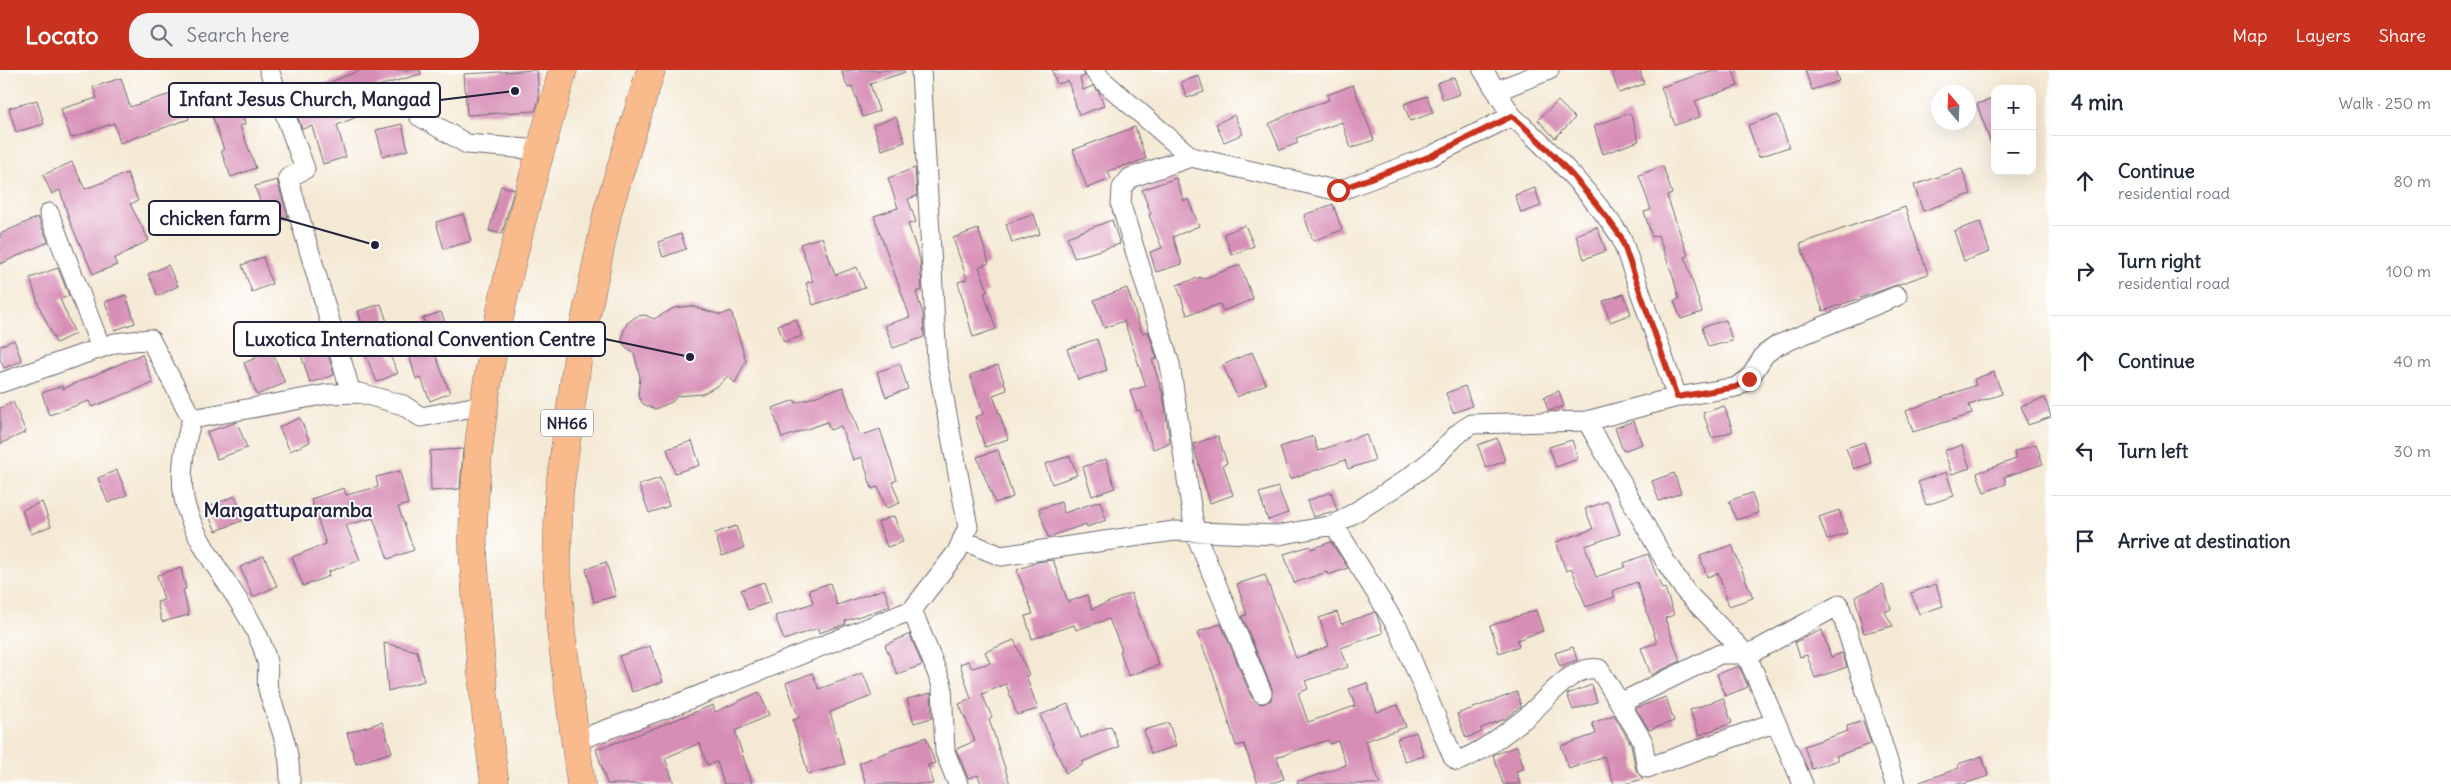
<!DOCTYPE html>
<html lang="en">
<head>
<meta charset="utf-8">
<style>
	body { margin:0; font-family:Delius,sans-serif; background:#f2f2f3; color:#1f2937 }
	.controls { position:absolute; right:15px; top:15px; display:grid; overflow:hidden; border-radius:10px; box-shadow:0 5px 20px #0002 }
	.controls button { width:45px; height:45px; display:grid; place-items:center; padding:0; border:0; border-bottom:1px solid #e0e1e3; background:#fff; color:#1f2937; font:25px sans-serif }
	.compass { position:absolute; left:1931px; top:15px; width:45px; height:45px; border-radius:50%; background:#fff; box-shadow:0 5px 20px #0002; rotate:341deg }
	.stop { position:absolute; width:15px; height:15px; margin:-11px; border:4px solid #c8321e; border-radius:50%; background:#fff }
	.stop.end { background:#c8321e; border-color:#fff; box-shadow:0 1px 5px #0008 }
	.list { margin:0; padding:0; list-style:none }
	h2 { display:flex; justify-content:space-between; align-items:center; height:65px; margin:0; padding:0 20px; font-size:21px }
	h2 small { font-size:16px; font-weight:400; color:#747a83 }
	.list li { display:grid; grid-template-columns:32px 1fr auto; gap:15px; align-items:center; box-sizing:border-box; height:90px; padding:0 20px; border-top:1px solid #e0e1e3 }
	.list b { display:block; font-size:19px; white-space:nowrap }
	.list p { margin:0; font-size:16px; white-space:nowrap; color:#747a83 }
	.list em { font-size:16px; font-style:normal; color:#747a83 }
	.icon { flex:none; width:28px; height:28px; fill:none; stroke:currentColor; stroke-width:2; stroke-linecap:round; stroke-linejoin:round }
	.map { position:relative; flex:none; width:2051px; height:714px; overflow:hidden }
	header { display:flex; align-items:center; gap:30px; box-sizing:border-box; height:70px; padding:0 25px; background:#c8321e; color:#fff }
	header strong { font-size:24px }
	nav { display:flex; gap:28px; margin-inline-start:auto; font-size:18px }
	.search { width:350px; height:45px; background:#f2f2f3; display:flex; align-items:center; gap:12px; box-sizing:border-box; padding:0 18px; border-radius:20px; color:#747a83; font-size:19px }
	main { display:flex }
	aside { flex:1; background:#fff }
	.map>svg:first-child { display:block }
	.building { fill:#d78eb5 }
	.lines { fill:none; stroke-linecap:round; stroke-linejoin:round }
	.street-casing { stroke:#6c6871; stroke-width:21 }
	.highway-casing { stroke:#6c6871; stroke-width:29 }
	.street { stroke:#fff; stroke-width:19 }
	.highway { stroke:#fabb8c; stroke-width:28 }
	.route { stroke:#c8321e; stroke-width:6 }
	.labels { text-anchor:middle; dominant-baseline:central; stroke-width:4; stroke-linejoin:round; paint-order:stroke }
	.shield { fill:#fff; stroke:#646476; stroke-width:1 }
	.shield-label { font-size:16px; font-weight:bold; fill:#22223b }
	.quarter-label { font-size:20px; font-weight:bold; fill:#22223b; stroke:#fff }
	.leader { fill:none; stroke:#22223b; stroke-width:2 }
	.callout-dot { fill:#22223b; stroke:#fff; stroke-width:2 }
	.callout { fill:#fff; stroke:#22223b; stroke-width:2 }
	.callout-label { font-size:19px; text-anchor:middle; font-weight:bold; fill:#22223b }
</style>
</head>
<body>
<header>
<strong>Locato</strong>
<div class="search"><svg class="icon" aria-label="search" viewBox="0 0 24 24"><circle cx="10" cy="10" r="6"/><path d="M15 15l6 6"/></svg>Search here</div>
<nav><a>Map</a><a>Layers</a><a>Share</a></nav>
</header>
<main>
<div class="map">
<svg width="2051" height="714" viewBox="0 0 2051 714">
	<rect width="100%" height="100%" fill="#fff"/>
	<filter id="ink" filterUnits="userSpaceOnUse"><feTurbulence type="fractalNoise" baseFrequency=".02" numOctaves="2"/><feDisplacementMap in="SourceGraphic" scale="10" xChannelSelector="R" yChannelSelector="G"/><feConvolveMatrix kernelMatrix="1 2 1 2 8 2 1 2 1" color-interpolation-filters="sRGB"/></filter>
	<filter id="wash" filterUnits="userSpaceOnUse"><feTurbulence type="fractalNoise" baseFrequency=".0096" numOctaves="4" result="noise"/><feDisplacementMap in="SourceGraphic" scale="20" xChannelSelector="R" yChannelSelector="G"/><feGaussianBlur stdDeviation="1.12" result="paint"/><feColorMatrix in="noise" values="0 0 0 0 0 0 0 0 0 0 0 0 0 0 0 0 0 1.4 0 .05"/><feComposite in="paint" operator="in"/></filter>
	<g filter="url(#wash)">
		<rect width="100%" height="100%" fill="#f4e9d4"/>
		<g id="blocks">
			<path class="building" d="M361,0h59l1,4 -61,17 9,21 -32,13 9,32 -23,7 -11,-38 -10,3 -8,-23 32,-12 -3,-9z
				M537,0l2,29 -4,12 -68,4 -3,-41z
				M841,0h63l1,2 -35,12 9,27 -16,6 -11,-31 -4,2z
				M1052,0h31l2,6 -5,2 3,12 10,-4 6,6 5,14 -25,9 -11,-34 -11,3z
				M1611,0h29l4,14 -25,9z
				M1713,0h20l5,16 -43,15 5,16 -25,8 -14,-38z
				M1805,0h30l4,11 -27,9z
				M1199,6l5,16 -17,6 -6,-16z
				M1454,7l6,17 -17,6 -6,-17z
				M121,8l9,29 50,-16 9,28 -69,24 -6,-20 -43,15 -10,-29 36,-11 -4,-11z
				M1353,15l21,55 -23,8 -9,-26 -46,16 2,5 -18,7 -11,-26 24,-12 36,-12 -2,-5z
				M1427,26l6,17 -23,8 -6,-17z
				M1995,28v51h-2l-16,-45z
				M37,30l7,24 -28,8 -7,-24z
				M237,30l8,24 -5,2 16,42 -25,9 -10,-26 3,-1 -14,-41z
				M1558,31l17,17 -20,20 -17,-18z
				M1630,43l9,28 -36,13 -9,-28z
				M1234,45l9,19 -19,8 -8,-18z
				M1778,45l11,32 -30,10 -11,-32z
				M896,47l9,25 -23,8 -9,-25z
				M402,54l6,26 -25,6 -7,-26z
				M1135,57l11,32 -38,12 3,8 -24,9 -14,-38z
				M72,92l13,27 42,-16 11,28 -8,3 19,36 -35,19 3,6 -24,9 -23,-52 -10,-32 -8,4 -9,-19z
				M1663,96l9,28 -5,2 21,60 -3,1 17,55 -21,7 -7,-18 5,-2 -6,-22 -15,-42 -6,2 -8,-25 7,-2 -12,-35z
				M915,98l2,28 -9,3 8,23 -8,2 12,36 2,30 -6,2 7,22 1,23 -31,11 -8,-23 25,-8 -36,-101 24,-8 -10,-30z
				M1962,99l9,25 -48,17 -9,-26z
				M1176,108l8,23 4,-2 11,27 -26,11 9,27 -26,8 -6,-20 12,-4 -13,-33 2,-1 -9,-24z
				M277,110l11,37 -21,6 -12,-37z
				M501,116l13,3 -12,45 -13,-3z
				M1535,118l6,18 -20,7 -6,-18z
				M1333,134l9,26 -29,11 -9,-26z
				M1905,137l23,67 -105,37 -23,-67z
				M463,144l8,27 -27,8 -8,-27z
				M1034,144l6,20 -28,9 -6,-19z
				M38,147l10,25 -48,22v-30z
				M1112,150l8,24 -46,14 -7,-21z
				M1980,152l10,30 -26,9 -10,-30z
				M1245,155l9,21 -22,9 -8,-21z
				M1597,157l9,24 -22,8 -8,-24z
				M978,159l11,34 -10,4 9,24 -4,2 12,36 -23,8 -15,-55 9,-3 -14,-41z
				M681,164l5,15 -23,8 -5,-15z
				M822,167l13,38 22,-8 8,21 -52,17 -7,-22 7,-2 -13,-37z
				M263,187l9,27 -20,8 -10,-27z
				M168,195l10,21 -20,10 -10,-22z
				M1240,195l13,34 -30,12 -3,-7 -33,11 -10,-30 24,-8 1,2z
				M58,198l11,28 -9,3 15,35 -19,9 -17,-37 -9,-28z
				M1127,218l15,45 6,-2 9,28 -5,1 11,34 7,49 -17,6 -13,-39 -3,1 -7,-20 16,-5 -22,-65 -20,7 -10,-28z
				M1624,224l7,20 -21,8 -7,-21z
				M126,225l9,28 -20,7 -10,-28z
				M381,234l8,24 -10,3 19,42 -21,9 -12,-28 6,-3 -13,-40z
				M691,236l30,9 10,-4 15,50 -11,22 -7,-7 -9,9 -17,9 -25,2 -5,6 -17,7 -12,-5 -5,-8 2,-19 -6,-24 -7,-4 -5,-7 1,-9 4,-10 10,-7 8,-1 9,4 20,-11z
				M441,242l15,37 -18,7 -15,-38z
				M796,249l6,17 -18,6 -6,-17z
				M1726,250l6,21 -24,6 -6,-20z
				M1097,269l10,31 -29,10 -11,-31z
				M14,270l8,21 -18,7 -4,-9v-13z
				M324,270l10,35 -24,8 -11,-35z
				M272,281l13,32 -28,12 -13,-32z
				M434,281l16,42 -20,8 -9,-23 -5,1 -6,-21z
				M1252,282l14,32 -29,13 -14,-32z
				M142,284l11,29 -61,24 -3,-6 -40,14 -7,-22 20,-7 1,3z
				M900,294l8,25 -22,8 -9,-25z
				M998,295l9,25 -14,5 15,44 -23,8 -10,-30 8,-3 -13,-39z
				M1994,302l8,22 -33,11 3,9 -59,18 -7,-21 70,-26 -2,-6z
				M1465,316l7,20 -19,7 -7,-20z
				M843,317l17,49 20,-7 17,51 -5,2 8,21 -14,5 -8,-21 -6,2 -10,-32 -9,3 -12,-34 -11,4 -3,-8 -45,16 -10,-30 23,-8 1,3z
				M1559,321l5,15 -16,5 -4,-14z
				M2045,328l6,19 -23,8 -7,-19z
				M13,332l13,30 -26,12v-36z
				M1724,336l9,25 -21,7 -9,-25z
				M300,348l10,24 -20,9 -11,-24z
				M1634,351l8,23 -19,7 -8,-23z
				M237,352l10,26 -30,11 -10,-27z
				M1366,364l9,26 -27,9 -3,-9 -55,19 -10,-32 33,-11 5,15z
				M1218,366l9,27 -4,2 10,30 -23,8 -17,-59z
				M1497,368l8,23 -19,7 -8,-23z
				M1572,370l6,19 -22,8 -7,-20z
				M692,371l8,24 -25,8 -8,-24z
				M1864,372l7,21 -17,6 -8,-21z
				M2036,374l7,20 -39,13 2,7 -22,8 -7,-19 39,-14 -2,-7z
				M1962,375l8,23 -18,6 -8,-23z
				M463,379l-3,40 -29,2 -1,-40z
				M998,380l15,47 -18,6 -18,-46z
				M1070,386l7,19 -25,9 -7,-20z
				M1106,389l9,29 -23,8 -9,-29z
				M117,400l10,25 -19,8 -10,-25z
				M400,401l8,33 -10,3 16,43 -26,9 -15,-41 -27,7 14,35 -32,12 1,4 -26,10 -11,-29 34,-13 -15,-45 33,-11 2,7 32,-8 -2,-10z
				M1946,402l8,24 -28,9 -8,-23z
				M1674,403l7,20 -22,8 -7,-20z
				M660,408l9,28 -20,7 -10,-28z
				M1278,417l10,26 -20,7 -9,-27z
				M1331,422l6,18 -24,7 -6,-16z
				M1752,423l6,20 -22,7 -7,-19z
				M235,426l9,24 -28,11 -11,-23z
				M1100,431l6,19 -19,7 -1,-3 -38,13 -9,-28 22,-7 3,11z
				M1608,431l12,33 -35,12 11,31 29,-10 -1,-4 24,-9 14,35 3,-1 9,27 -9,3 15,43 -29,14 -10,-27 16,-5 -20,-61 -25,9 3,6 -29,10 -14,-38 -6,2 -10,-29 37,-13 -8,-20z
				M42,432l9,24 -20,8 -9,-24z
				M1839,440l8,23 -20,7 -8,-23z
				M894,446l9,26 -16,5 -9,-25z
				M736,456l8,22 -22,8 -7,-23z
				M1331,472l17,26 -20,7 -1,-3 -33,11 -10,-29 26,-8 1,3z
				M1732,475l21,53 -24,8 -11,-33 -11,4 -7,-21z
				M264,486l13,30 -24,11 -13,-30z
				M1053,490l15,42 19,-7 5,14 39,-16 28,72 -31,11 -8,-25 2,-1 -13,-31 -33,11 -2,-5 -42,14 -7,-23 8,-2 -16,-44 21,-8z
				M606,492l10,34 -22,6 -8,-33z
				M181,498l5,21 -3,1 6,25 -27,7 -5,-20 7,-2 -7,-25z
				M1265,505l31,83 33,-12 -10,-28 18,-6 4,12 34,-12 2,4 6,17 -42,15 7,19 -43,14 3,8 -10,4 10,29 47,-16 -6,-17 18,-6 10,29 21,-7 8,22 -41,14 15,43h-83v-2l49,-17 -8,-24 -8,3 -2,-4 -51,17 7,22 -15,5h-11l-14,-40 -8,2 -16,-54 -23,-60 24,-8 31,74 9,6 10,-4 1,-11 -30,-73 5,-1 -10,-31z
				M764,512l7,20 -23,8 -7,-20z
				M830,513l7,22 47,-16 6,17 -45,15 1,3 -27,9 -1,-5 -34,12 -9,-24 38,-13 -4,-13z
				M1883,514l8,25 -6,3 8,14 -29,7 -9,-36z
				M1936,514l7,22 -24,8 -8,-21z
				M1536,540l7,21 -26,9 2,6 -20,7 -9,-27z
				M1822,560l9,27 11,-4 5,14 -32,11 -8,-23 -7,2 -5,-15z
				M910,564l12,31 -25,9 -12,-29z
				M1014,570l15,35 -3,1 12,33 -21,6 -11,-31 -24,10 10,23 -3,2 21,65h-29l-3,-9 -10,3 -12,-29 19,-8 -16,-37 12,-5 -11,-35 8,-3 4,7 18,-5 -5,-11z
				M384,573l33,8 7,30 -36,10z
				M650,576l13,36 -31,10 -13,-36z
				M1573,577l4,13 -17,6 -5,-13z
				M1739,596l9,21 -23,9 -8,-22z
				M812,603l7,16 44,-16 9,23 -42,16 15,52 -37,10 -15,-54 6,-2 -13,-35z
				M1592,615l5,17 -24,8 -6,-16z
				M759,622l10,23 -34,16 17,53h-28l-7,-22 -10,3 -7,-22 -35,15 9,26h-67l-11,-35 28,-9 89,-35 2,7z
				M1517,622l4,14 -16,13 -24,9 1,4 -16,6 -9,-24z
				M931,623l1,25 -18,5 -7,-24z
				M1666,627l8,24 -25,9 -13,-22z
				M1723,628l9,25 -33,12 -9,-25z
				M1068,634l13,34 30,-12 8,21 -37,15 2,2 -18,9 -26,-58z
				M1614,645l17,29 5,26 7,9 -18,5h-11l-10,-28 -35,13 -8,-23 35,-12 -4,-11z
				M1863,651l8,23 -35,12 2,4 -26,9 -8,-23 44,-15 -1,-5z
				M382,652l10,30 -36,12 -9,-31z
				M1169,653l7,23 -25,8 -7,-24z
				M1416,662l8,24 -19,6 -8,-23z
				M926,667l9,26 -7,2 5,19h-67l-7,-21z
				M1517,676l7,23 -8,2 4,13h-17l-10,-29z
				M1982,686l6,20 -24,8h-43l-1,-2 39,-14 -1,-4z"/>
		</g>
	</g>
	<g filter="url(#ink)">
		<use href="#blocks" fill-opacity="0" stroke="#6c6871" stroke-width="1"/>
		<g class="lines">
			<defs>
				<path id="street" d="M269,0l36,99 -17,9 63,215
					M1094,0l8,10 89,77 148,34 92,-35 81,-40c39,35 79,77 109,121l56,160 -90,24 78,140 21,31 60,62 57,130
					M1483,0l29,46
					M1496,21l53,-21
					M419,46l48,28 73,6
					M1191,87l-61,21 -8,10 -1,17 49,159 25,169 67,160
					M49,143l52,135
					M0,313l115,-40 35,-4 42,80
					M1677,327l59,-10 13,-8 16,-25 13,-9 119,-49
					M1587,351l-115,3c-17,9 -26,24 -40,36 -31,25 -64,45 -98,65l65,105 54,127 5,4c24,-9 45,-26 66,-42 19,-15 48,-56 75,-50l21,34 100,-49h26l11,-4 82,-45 56,179
					M962,470l39,16 173,-25 105,4 55,-10
					M912,540l45,-58 11,-25 -31,-166 -16,-291
					M1620,633l22,37 5,28 129,-46
					M575,671l100,-36 237,-95 30,75 3,67 13,32
					M290,714c1,-38 -12,-60 -22,-95 -2,-9 1,-18 -1,-27 -2,-9 -6,-20 -10,-28 -19,-41 -52,-76 -68,-118 -12,-29 -6,-68 3,-97l136,-25 32,-1 43,12 18,12 62,-12"/>
				<path id="highway" d="M495,714c-9,-64 -16,-128 -19,-192 -1,-20 -4,-40 -3,-60 4,-159 47,-310 90,-462
					M581,714l-20,-153 -4,-64 2,-74 19,-138 30,-145 43,-140"/>
			</defs>
			<use href="#street" class="street-casing"/>
			<use href="#highway" class="highway-casing"/>
			<use href="#street" class="street"/>
			<use href="#highway" class="highway"/>
		</g>
	</g>
	<g class="lines" filter="url(#ink)">
		<path class="route" d="M1338,120l93,-34 81,-40c40,35 78,77 109,121l56,160 59,-10 13,-8"/>
	</g>
	<g class="labels">
		<rect class="shield" x="541" y="339.5" width="52" height="27" rx="4"/>
		<g class="shield-label">
			<text x="567" y="353">NH66</text>
		</g>
		<g class="quarter-label">
			<text x="288" y="439">Mangattuparamba</text>
		</g>
	</g>
	<path class="leader" d="M515 21L440 30M375 175L280 148M690 287L605 269"/>
	<g class="callout-dot">
		<circle cx="515" cy="21" r="5"/>
		<circle cx="375" cy="175" r="5"/>
		<circle cx="690" cy="287" r="5"/>
	</g>
	<g class="callout">
		<rect x="169" y="13" width="271" height="34" rx="5"/>
		<rect x="149" y="131" width="131" height="34" rx="5"/>
		<rect x="234" y="252" width="371" height="34" rx="5"/>
	</g>
	<g class="callout-label">
		<text x="305" y="36">Infant Jesus Church, Mangad</text>
		<text x="215" y="155">chicken farm</text>
		<text x="420" y="276">Luxotica International Convention Centre</text>
	</g>
</svg>
<div class="controls">
<button>+</button>
<button>−</button>
</div>
<svg class="compass" viewBox="-18 -18 36 36"><path d="M0-13l5 13h-10z" fill="#e53935"/><path d="M0 13l5-13h-10z" fill="#747a83"/></svg>
<div class="stop" style="left:1338px;top:120px"></div>
<div class="stop end" style="left:1749px;top:309px"></div>
</div>
<aside>
<h2>4 min<small>Walk · 250 m</small></h2>
<ul class="list">
<li><svg class="icon" aria-label="ahead" viewBox="0 0 24 24"><path d="M12 20V5M6 11l6-6 6 6"/></svg><div><b>Continue</b><p>residential road</p></div><em>80 m</em></li>
<li><svg class="icon" aria-label="right" viewBox="0 0 24 24"><path d="M7 20v-9h11M14 6l5 5-5 5"/></svg><div><b>Turn right</b><p>residential road</p></div><em>100 m</em></li>
<li><svg class="icon" aria-label="ahead" viewBox="0 0 24 24"><path d="M12 20V5M6 11l6-6 6 6"/></svg><div><b>Continue</b></div><em>40 m</em></li>
<li><svg class="icon" aria-label="left" viewBox="0 0 24 24"><path d="M17 20v-9H6M10 6l-5 5 5 5"/></svg><div><b>Turn left</b></div><em>30 m</em></li>
<li><svg class="icon" aria-label="arrive" viewBox="0 0 24 24"><path d="M6 21V4h12l-3 4 3 4H6"/></svg><div><b>Arrive at destination</b></div></li>
</ul>
</aside>
</main>
</body>
</html>
